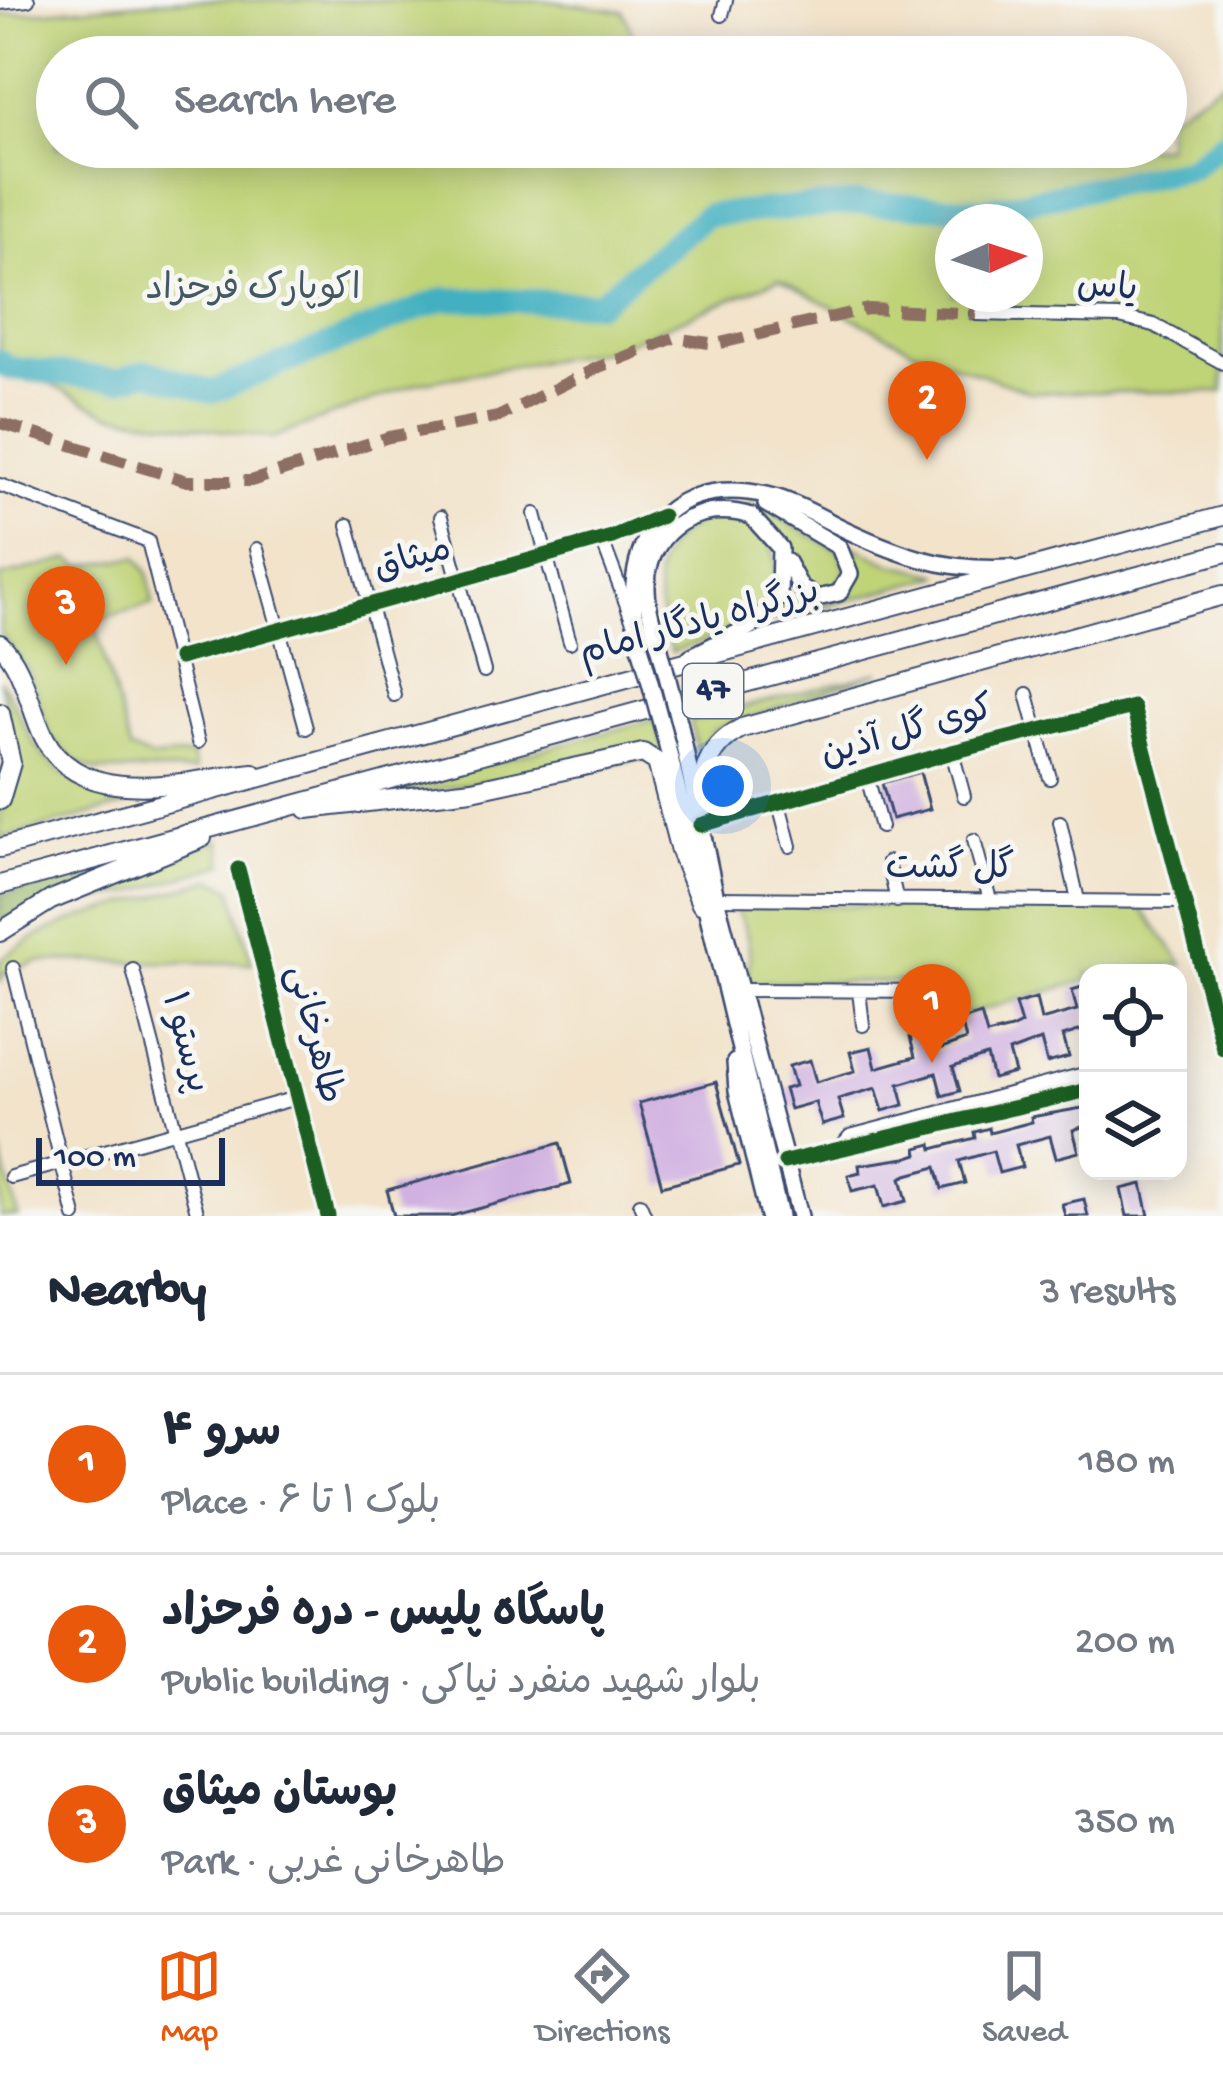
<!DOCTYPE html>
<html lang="en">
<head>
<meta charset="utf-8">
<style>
	body { margin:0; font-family:"Gochi Hand","Playpen Sans Arabic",sans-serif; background:#f6f6f7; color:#1f2937 }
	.controls { position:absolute; right:36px; bottom:36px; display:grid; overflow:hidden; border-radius:24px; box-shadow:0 6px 30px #0003 }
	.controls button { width:108px; height:108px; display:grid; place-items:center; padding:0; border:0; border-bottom:3px solid #e0e1e3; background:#fff; color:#1f2937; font:60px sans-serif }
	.compass { position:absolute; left:935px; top:204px; width:108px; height:108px; border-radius:50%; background:#fff; box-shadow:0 6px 30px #0003; rotate:87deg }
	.scale { position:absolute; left:36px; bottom:30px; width:189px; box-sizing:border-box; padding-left:12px; border:6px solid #1b2f5e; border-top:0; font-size:33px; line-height:42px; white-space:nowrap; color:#1b2f5e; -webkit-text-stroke:9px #f6f6f2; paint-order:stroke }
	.you { position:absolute; left:723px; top:786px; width:42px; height:42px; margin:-30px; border:9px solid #fff; border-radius:50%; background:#1a73e8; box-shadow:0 0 0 18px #1a73e833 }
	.badge { display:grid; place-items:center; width:78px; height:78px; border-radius:50%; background:#ea580c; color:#fff; font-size:39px; font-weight:700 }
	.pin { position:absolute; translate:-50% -99px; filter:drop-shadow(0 3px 6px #0008) }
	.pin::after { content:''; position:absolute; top:63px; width:42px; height:36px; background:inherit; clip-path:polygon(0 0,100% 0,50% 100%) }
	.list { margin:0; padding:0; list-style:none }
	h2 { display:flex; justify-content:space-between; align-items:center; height:156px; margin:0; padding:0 48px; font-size:51px }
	h2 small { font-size:39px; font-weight:400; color:#747a83 }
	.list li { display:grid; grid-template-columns:78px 1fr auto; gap:36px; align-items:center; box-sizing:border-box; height:180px; padding:0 48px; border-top:3px solid #e0e1e3 }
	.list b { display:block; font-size:45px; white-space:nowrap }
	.list p { margin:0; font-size:39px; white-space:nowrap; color:#747a83 }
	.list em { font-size:39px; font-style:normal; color:#747a83 }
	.icon { flex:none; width:66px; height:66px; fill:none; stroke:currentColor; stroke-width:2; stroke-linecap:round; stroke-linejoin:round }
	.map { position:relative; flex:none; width:1223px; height:1216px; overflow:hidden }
	.search { position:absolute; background:#fff; box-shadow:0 6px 30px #0003; left:36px; right:36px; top:36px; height:132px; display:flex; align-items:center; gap:30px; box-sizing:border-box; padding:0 42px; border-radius:66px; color:#747a83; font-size:45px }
	.sheet { height:696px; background:#fff }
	nav { display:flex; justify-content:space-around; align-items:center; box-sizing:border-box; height:168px; border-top:3px solid #e0e1e3; background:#fff; font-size:33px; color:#747a83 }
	nav a { display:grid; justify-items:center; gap:6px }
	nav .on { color:#ea580c }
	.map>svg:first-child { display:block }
	.green { fill:#bfd377; stroke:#6d816a; stroke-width:3; fill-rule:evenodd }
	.forest { fill:#97b568; stroke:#597263; stroke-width:3 }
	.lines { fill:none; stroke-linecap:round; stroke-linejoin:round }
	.river { stroke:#43b0c1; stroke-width:24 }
	.building { fill:#d0b1e1 }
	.minor-casing { stroke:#3b4a6e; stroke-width:16 }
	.major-casing { stroke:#3b4a6e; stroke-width:20 }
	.highway-casing { stroke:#3b4a6e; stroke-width:22 }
	.minor { stroke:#fff; stroke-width:12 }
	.major { stroke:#fff; stroke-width:15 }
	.highway { stroke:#fff; stroke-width:18 }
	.major-bridge-casing { stroke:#3b4a6e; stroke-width:20; stroke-linecap:butt }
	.major-bridge { stroke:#fff; stroke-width:15 }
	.quiet { stroke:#8d6e63; stroke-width:12; stroke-dasharray:24 12; stroke-linecap:butt }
	.cycleway-casing { stroke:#f6f6f2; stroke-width:22 }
	.cycleway { stroke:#1b5e20; stroke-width:15 }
	.labels { text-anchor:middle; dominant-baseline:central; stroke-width:10; stroke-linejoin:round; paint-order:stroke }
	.shield { fill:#f6f6f2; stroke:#5d6b8a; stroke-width:3 }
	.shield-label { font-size:33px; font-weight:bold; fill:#1b2f5e }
	.street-label { font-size:36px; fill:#1b2f5e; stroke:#f6f6f2 }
	.park-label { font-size:36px; fill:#445864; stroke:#f6f6f2 }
</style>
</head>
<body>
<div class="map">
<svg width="1223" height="1216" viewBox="0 0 1223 1216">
	<rect width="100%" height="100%" fill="#f6f6f2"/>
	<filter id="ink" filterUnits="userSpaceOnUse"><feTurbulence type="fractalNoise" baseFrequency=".00833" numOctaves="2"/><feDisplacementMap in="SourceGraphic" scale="24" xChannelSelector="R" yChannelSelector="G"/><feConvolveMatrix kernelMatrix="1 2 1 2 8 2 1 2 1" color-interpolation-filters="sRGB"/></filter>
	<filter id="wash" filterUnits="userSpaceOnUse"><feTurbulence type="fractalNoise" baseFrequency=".004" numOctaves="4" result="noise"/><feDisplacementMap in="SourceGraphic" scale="48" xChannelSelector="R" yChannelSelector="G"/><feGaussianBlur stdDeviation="2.7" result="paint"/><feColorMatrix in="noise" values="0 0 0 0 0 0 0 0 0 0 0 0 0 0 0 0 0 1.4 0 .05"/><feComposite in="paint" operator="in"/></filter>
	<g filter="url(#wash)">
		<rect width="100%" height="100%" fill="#f2e3ca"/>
		<path class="green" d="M175,0h367l81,11 20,46h-586v90h1109v-30l57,-36v311h-193l-113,-41 -138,-72 -168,70 -193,34 -146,55 -163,-24 -109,-55v-344zM953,222h72v72h-72z
			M749,501l90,50 7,19 -10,18 -24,3c-25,-29 -30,-64 -66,-82z
			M710,517c15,1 33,0 46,10 29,22 25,73 -3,93 -23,15 -55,23 -81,32 -19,-65 -32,-101 38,-135z
			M854,546l38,18 49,11 -167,46 15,-26 24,13 39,-16 7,-23z
			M137,557l11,16 5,31 -59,16 36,130 22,8 40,-3 3,16h-98l-22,-10 -24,-23 -23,-68 -28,-36v-57l70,-18 11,7z
			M880,672l-165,58 -18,22 -7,-31z
			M0,680c16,21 22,46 37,67 40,59 106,45 167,37l-204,55v-29l17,-50z
			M655,719l12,49 -9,-12 -315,47z
			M220,839l4,25 -92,29 -67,11 -3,-5z
			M212,879l20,9 20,75 -213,-2 -35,12 -4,10v-23c64,-49 137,-55 212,-81z
			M733,905l408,2 42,57 -95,9v7l-135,38 -8,-36h-198c6,-29 2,-52 -14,-77z
			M0,1150l18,66h-18z"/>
		<path class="forest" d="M159,853l-159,72v-30z"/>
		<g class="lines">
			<path class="river" d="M0,361l8,7 110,12 29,-9 65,21 231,-93 155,4 109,-88 154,-12 126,6 203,-41 33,-26"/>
		</g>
		<g id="blocks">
			<path class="building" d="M920,772l10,37 -38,10 -10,-36z
				M1088,985v43l-25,8 6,21 -22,6 -6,-23 -32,12 6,21 -22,6 -6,-23 -34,11 7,24 -18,5 -6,-23 -37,11 5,21 -21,6 -7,-23 -38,11 6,20 -22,6 -7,-23 -25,7 -6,-20 11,-3 -6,-20 21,-6 6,22 39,-11 -5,-19 21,-5 5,21 39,-11 -5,-20 20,-5 6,19 30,-11 -5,-20 20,-6 6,21 24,-6 10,-5 -6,-20 21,-6 5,22 36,-10 -5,-20z
				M716,1082l23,83 -77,21 -23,-83z
				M1088,1107v18l-15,5 6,22 -23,6 -6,-22 -34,9 6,22 -23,6 -6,-22 -34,10 6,22 -23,6 -6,-22 -29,8 -6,3 6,23 -23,6 -6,-22 -26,6 -4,-16 12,-3 -1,-7 47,-7 12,-4 -1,-6 15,-4 1,5 42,-11 -1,-6 15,-4 1,5 42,-11 -1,-5z
				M560,1143l11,41 -120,32h-57l-7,-26z
				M1142,1184l7,32h-22l-6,-27z
				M1084,1199l4,17h-23l-3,-12z"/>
		</g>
	</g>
	<g filter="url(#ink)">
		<use href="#blocks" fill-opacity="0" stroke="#3b4a6e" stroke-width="3"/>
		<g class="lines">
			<defs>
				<path id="minor" d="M0,3l28,-3
					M722,15l4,-15
					M976,314l143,3 35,8 69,38
					M0,485l148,56 50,201
					M535,514l35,128
					M441,517l43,154
					M348,525l46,170
					M602,540l31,82
					M257,549l49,179
					M179,658l433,-121 49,-21
					M1027,694l23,84
					M952,752l12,44
					M867,777l14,50
					M778,800l12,46
					M1060,822l18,78
					M701,825l251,-73 181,-45 90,341
					M974,840l16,60
					M888,862l9,39
					M238,869l90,347
					M716,898l468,4
					M13,968l62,248
					M133,970l65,246
					M743,990l199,1
					M859,991l4,34
					M839,1149l11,-13 238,-63
					M785,1162l303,-72
					M11,1177l285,-79
					M640,1204l5,12"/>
				<path id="major" d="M766,504l73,43 11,27 -11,19 -22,5 -16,-10 -14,-26
					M660,649c-6,-22 -14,-43 -13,-66 3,-56 54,-83 104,-67l29,32 -1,50 -28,28 -61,31
					M642,653c-28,-95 13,-182 125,-158 23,5 46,18 67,29 59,29 110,48 176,44
					M680,726l36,172 84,318
					M667,745l113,471
					M735,1062l2,29 31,125"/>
				<path id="highway" d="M0,644c25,24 29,63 44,93 37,75 145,43 209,36
					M0,713l11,50 -11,37
					M307,809l165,-19 171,-37 14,9 23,89 21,53
					M701,825c0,-42 -1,-76 41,-97l481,-133
					M0,848l1223,-332
					M0,885l1223,-332
					M0,932l51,-32 151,-62"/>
			</defs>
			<use href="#minor" class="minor-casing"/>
			<use href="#major" class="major-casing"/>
			<use href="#highway" class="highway-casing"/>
			<use href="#minor" class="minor"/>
			<use href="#major" class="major"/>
			<use href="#highway" class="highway"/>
			<defs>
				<path id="major-bridge" d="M660,649l20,77
					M642,653l25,92"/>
			</defs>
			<use href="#major-bridge" class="major-bridge-casing"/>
			<use href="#major-bridge" class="major-bridge"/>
			<path class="quiet" d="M0,423l187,58h64l138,-44 109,-20 101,-50 75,-29 42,6 152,-35 108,5"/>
			<defs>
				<path id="cycleway" d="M179,658l433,-121 50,-21
					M701,825l251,-73 181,-45 90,341
					M238,869l90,347
					M785,1162l303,-72"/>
			</defs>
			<use href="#cycleway" class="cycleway-casing"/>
			<use href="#cycleway" class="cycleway"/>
		</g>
	</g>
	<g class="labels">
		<rect class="shield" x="683" y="664" width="60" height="54" rx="9"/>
		<g class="shield-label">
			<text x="713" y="691">47</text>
		</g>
		<g class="street-label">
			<text transform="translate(1107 290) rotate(5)">یاس</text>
			<text transform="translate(413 561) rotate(-16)">میثاق</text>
			<text transform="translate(700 625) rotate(-15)">بزرگراه یادگار امام</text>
			<text transform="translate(908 734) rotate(-16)">کوی گل آذین</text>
			<text x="950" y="870">گل گشت</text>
			<text transform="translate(312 1035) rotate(76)">طاهرخانی</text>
			<text transform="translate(183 1043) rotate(75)">پرستو ۱</text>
		</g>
		<g class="park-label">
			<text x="253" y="291">اکوپارک فرحزاد</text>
		</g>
	</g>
</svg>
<div class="controls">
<button><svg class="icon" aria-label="locate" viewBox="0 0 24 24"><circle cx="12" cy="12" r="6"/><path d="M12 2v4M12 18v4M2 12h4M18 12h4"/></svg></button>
<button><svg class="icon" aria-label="layers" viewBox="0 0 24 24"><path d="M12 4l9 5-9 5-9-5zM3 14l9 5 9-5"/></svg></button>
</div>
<svg class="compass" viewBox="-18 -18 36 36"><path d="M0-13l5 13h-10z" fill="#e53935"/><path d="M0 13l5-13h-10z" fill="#747a83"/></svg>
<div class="scale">100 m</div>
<div class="you"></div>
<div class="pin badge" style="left:932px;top:1063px">1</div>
<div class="pin badge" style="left:927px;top:460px">2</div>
<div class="pin badge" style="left:66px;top:665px">3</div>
<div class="search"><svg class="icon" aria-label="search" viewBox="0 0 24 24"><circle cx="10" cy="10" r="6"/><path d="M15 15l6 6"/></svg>Search here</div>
</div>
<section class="sheet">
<h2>Nearby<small>3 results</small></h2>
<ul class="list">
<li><span class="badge">1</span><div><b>سرو ۴</b><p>Place · بلوک ۱ تا ۶</p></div><em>180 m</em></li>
<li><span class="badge">2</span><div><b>پاسگاه پلیس - دره فرحزاد</b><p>Public building · بلوار شهید منفرد نیاکی</p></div><em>200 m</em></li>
<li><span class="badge">3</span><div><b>بوستان میثاق</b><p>Park · طاهرخانی غربی</p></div><em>350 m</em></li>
</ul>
</section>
<nav>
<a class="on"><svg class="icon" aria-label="map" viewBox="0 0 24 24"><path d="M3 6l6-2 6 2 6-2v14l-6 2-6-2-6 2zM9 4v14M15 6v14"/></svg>Map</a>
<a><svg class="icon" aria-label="directions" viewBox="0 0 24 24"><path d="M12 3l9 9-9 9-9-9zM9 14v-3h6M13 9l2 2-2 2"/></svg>Directions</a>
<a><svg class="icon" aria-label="saved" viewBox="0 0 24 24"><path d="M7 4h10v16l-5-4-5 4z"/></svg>Saved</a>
</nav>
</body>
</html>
